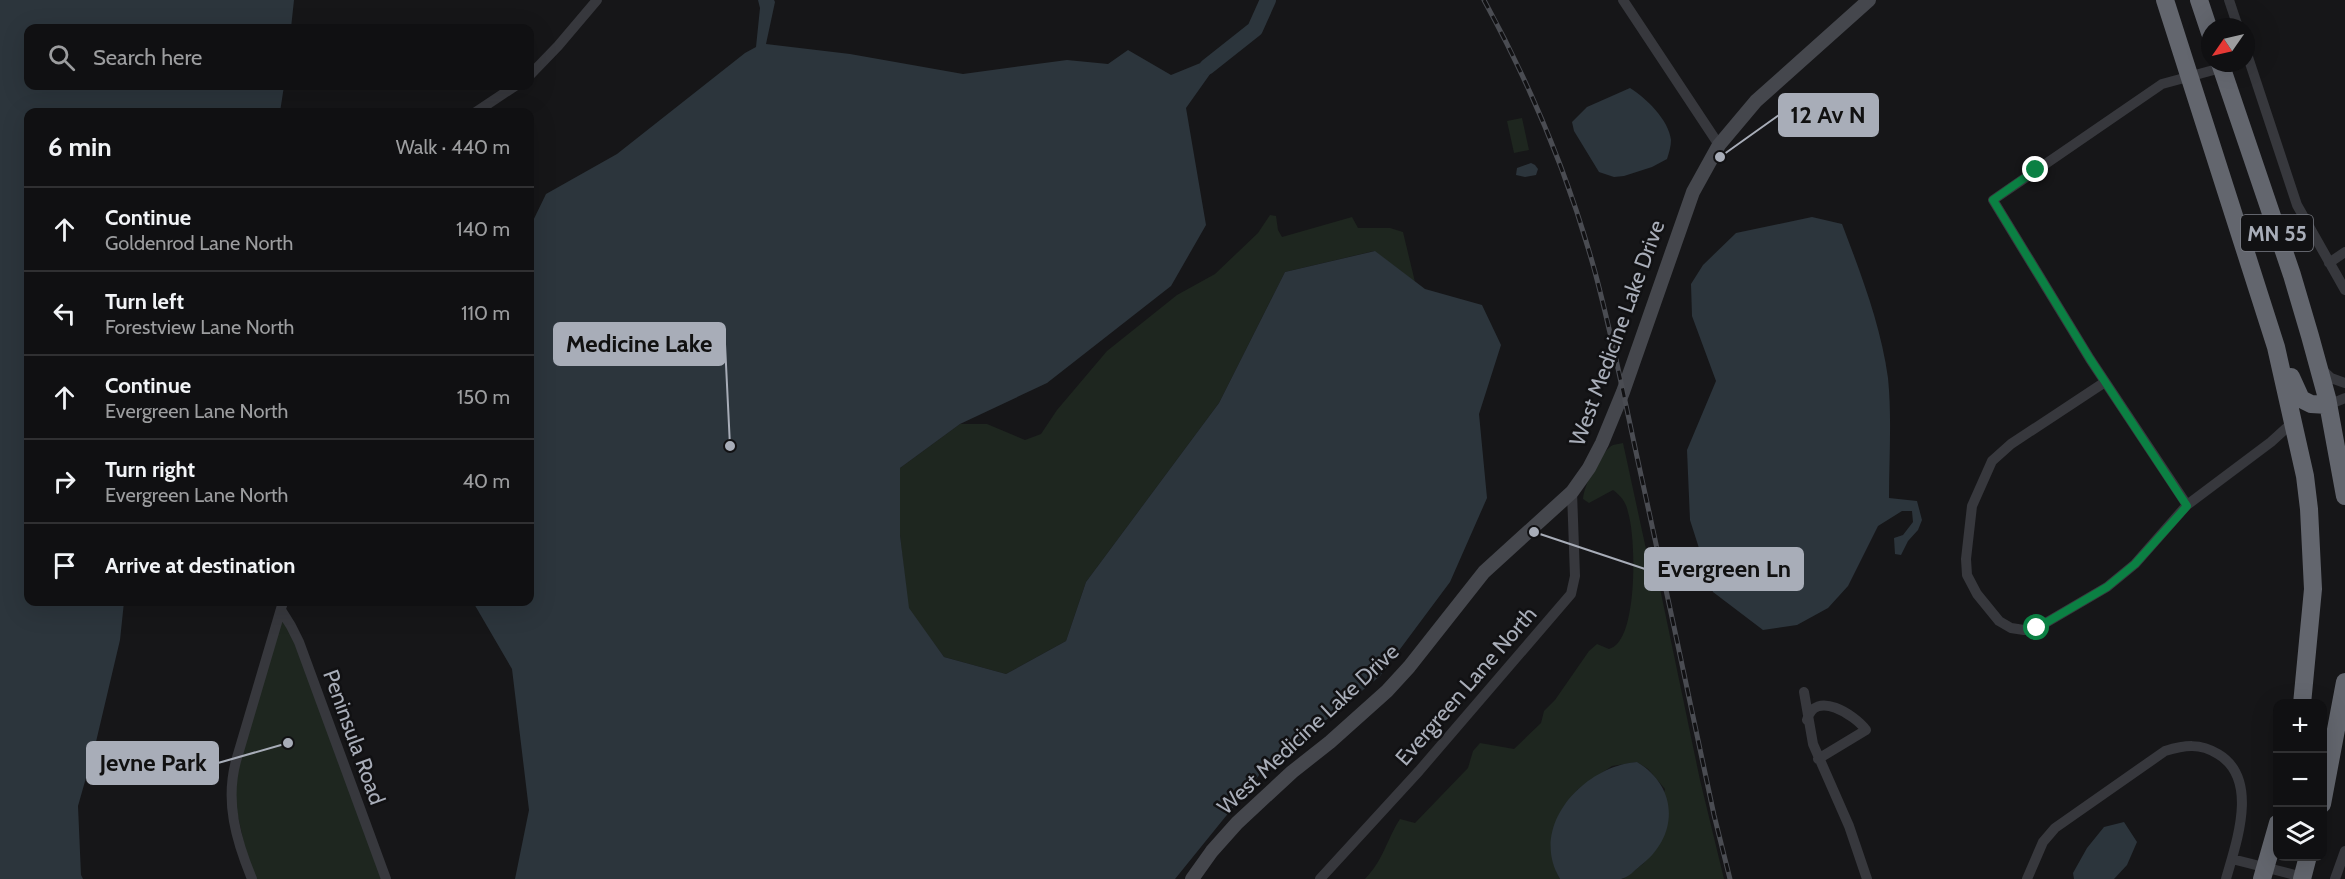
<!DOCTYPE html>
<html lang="en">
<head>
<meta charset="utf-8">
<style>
	body { margin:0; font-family:Cabin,sans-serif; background:#19191b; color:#f1f3f6 }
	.controls { position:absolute; right:18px; bottom:18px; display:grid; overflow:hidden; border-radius:12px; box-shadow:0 6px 24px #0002 }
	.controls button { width:54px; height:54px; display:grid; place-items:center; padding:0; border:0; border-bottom:2px solid #303032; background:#101012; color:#f1f3f6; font:30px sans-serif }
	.compass { position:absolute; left:2201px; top:18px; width:54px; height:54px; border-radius:50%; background:#101012; box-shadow:0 6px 24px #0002; rotate:236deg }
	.stop { position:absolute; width:18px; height:18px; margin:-14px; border:4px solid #0b8043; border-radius:50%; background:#fff }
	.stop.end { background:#0b8043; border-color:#fff; box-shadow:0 2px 6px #0008 }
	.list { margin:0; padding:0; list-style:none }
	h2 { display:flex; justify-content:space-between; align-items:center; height:78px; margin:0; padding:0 24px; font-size:26px }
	h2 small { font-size:20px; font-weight:400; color:#9c9d9f }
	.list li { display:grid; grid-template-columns:39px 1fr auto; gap:18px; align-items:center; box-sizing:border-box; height:84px; padding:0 24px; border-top:2px solid #303032 }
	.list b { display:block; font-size:22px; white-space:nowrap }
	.list p { margin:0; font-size:20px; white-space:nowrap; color:#9c9d9f }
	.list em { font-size:20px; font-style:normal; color:#9c9d9f }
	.icon { flex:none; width:33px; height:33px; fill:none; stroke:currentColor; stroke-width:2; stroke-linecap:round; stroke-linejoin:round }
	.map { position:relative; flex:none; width:2345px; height:879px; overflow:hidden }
	.search { position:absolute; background:#101012; box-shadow:0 6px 24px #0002; left:24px; top:24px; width:510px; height:66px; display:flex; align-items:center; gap:15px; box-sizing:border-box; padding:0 21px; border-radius:12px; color:#9c9d9f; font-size:22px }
	.panel { position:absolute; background:#101012; box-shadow:0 6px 24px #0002; left:24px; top:108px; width:510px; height:498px; border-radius:12px }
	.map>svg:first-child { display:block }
	.green { fill:#1e261f }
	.water { fill:#2c353c }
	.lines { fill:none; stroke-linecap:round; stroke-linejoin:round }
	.river { stroke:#2c353c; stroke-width:16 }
	.street { stroke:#37383d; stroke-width:10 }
	.secondary { stroke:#45474d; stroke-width:14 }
	.highway { stroke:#63666e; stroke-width:18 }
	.rail-casing { stroke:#4a4c52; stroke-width:5 }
	.rail { stroke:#111113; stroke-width:3; stroke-dasharray:9; stroke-linecap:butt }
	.route { stroke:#0b8043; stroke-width:8 }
	.labels { text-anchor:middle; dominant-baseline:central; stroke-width:5; stroke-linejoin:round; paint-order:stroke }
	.shield { fill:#111113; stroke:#7b7e86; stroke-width:1.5 }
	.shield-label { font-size:21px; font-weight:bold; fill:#a8adb8 }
	.street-label { font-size:22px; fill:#a8adb8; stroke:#111113 }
	.leader { fill:none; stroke:#a8adb8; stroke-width:2 }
	.callout-dot { fill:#a8adb8; stroke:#111113; stroke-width:2 }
	.callout { fill:#a8adb8; stroke:#a8adb8; stroke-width:2 }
	.callout-label { font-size:24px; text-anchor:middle; font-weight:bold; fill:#111 }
</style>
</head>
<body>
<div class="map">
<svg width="2345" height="879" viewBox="0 0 2345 879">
	<rect width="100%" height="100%" fill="#161618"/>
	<path class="green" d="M1522,118l7,32 -15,3 -7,-32z
		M1270,215l6,1 2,14 4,7 70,-20 6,11h32l13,4 12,50 -41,-31 -89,21 -66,131 -133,179 -20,59 -60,33 -62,-17 -36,-49 -8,-73v-67l60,-44h27l38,16 16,-6 16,-24 50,-59 70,-56 38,-21 43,-41z
		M1623,443l23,106 11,25 43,206 24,99h-101l21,-16 21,-74 -17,-20 -11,-7 -25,4 -35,24 -21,81 4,8h-195c19,-20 21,-38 35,-60l15,4 53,-55 5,-17 7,-8 34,6 27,-26 3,-12 11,-11 34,-49 8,-7 12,5c3,-1 6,-3 8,-5 20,-20 19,-106 11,-132 -2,-10 -7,-16 -15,-22l-24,13 -6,-4c1,-14 17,-47 30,-54 3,-1 7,-1 10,-2z
		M281,610l10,16 95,253h-134l-21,-94z"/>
	<path class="water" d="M0,0h294l-3,28h-263v58h256l-4,26h-252v490h96l-4,38 -25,106 -17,60 3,69 2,4h-83z
		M758,0h16l1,2 -9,42 84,10 113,20 104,-14 41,4 20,-14 43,25 54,-22 -39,55 20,117 -35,61 -124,97 -87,41 -60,44v67l9,73 35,49 62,17 60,-33 20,-59 133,-179 66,-131 90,-21 50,38 57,16 19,40 -22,69 8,84 -37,84 -70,94 -120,98 -85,105h-660l14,-69 -17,-141 -39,-67h57v-375l16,-33 71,-40 128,-101 11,-6 4,-39z
		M1630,88c16,10 39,32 41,52 0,6 -2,13 -4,19l-15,8 -28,9 -10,1 -15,-5 -25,-41 -2,-9 15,-15z
		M1531,163l4,2 3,4 -2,6 -11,2 -9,-2 1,-7z
		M1812,217l30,7c19,50 39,102 46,154 4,40 1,81 1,120l28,3 5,19 -4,10 -10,11 -7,14 -6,-1 -1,-16 9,-3 10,-13 -1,-11h-10l-24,15 -30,60 -20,22 -31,17 -34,5 -50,-38 -23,-72 -3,-70 29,-69 -24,-65 -1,-32 12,-19 33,-32z
		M1637,762c42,25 42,75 3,104 -5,4 -12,12 -19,13 -15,0 -44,0 -61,0 -32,-53 24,-113 77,-117z
		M2124,822l13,20 -10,23 -13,14h-40l-1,-6 14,-25 17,-21z"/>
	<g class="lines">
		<path class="river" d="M1207,67l48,-38 13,-29"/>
		<path class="street" d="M1623,0l96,145
			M2229,0l9,27
			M2246,51l51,154 48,85
			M530,75l28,-29 39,-46
			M476,112l39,-26
			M2329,263l16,-11
			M2320,368l11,10 14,5
			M2105,382l-94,62 -19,17 -20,45 -6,53 1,16 10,19 22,27 12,7 13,2 13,-2 70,-41 28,-23 52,-59 84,-63 23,-21
			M2328,405l17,-7
			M2187,505l-97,-146 -97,-159 169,-116 59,-16
			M281,610l10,16 8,16 87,237
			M1804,692l9,52 36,82 18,53
			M1807,720c8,-31 48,-5 59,10l-48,29
			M2232,859l71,18
			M252,879c-16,-39 -27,-77 -16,-118l47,-159
			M1320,879l99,-108 152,-177 4,-18 -3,-84
			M2027,879l16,-37 12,-14 110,-77c20,-6 35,-8 53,3 42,25 18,89 8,125
			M2335,879l10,-28"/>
		<path class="secondary" d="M1192,879l20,-28 25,-28 55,-51 38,-30 57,-51 22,-24 75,-95 88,-80 17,-24 13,-25 21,-51 70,-200 26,-47 37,-44 113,-101"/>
		<path class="highway" d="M2165,0l111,347 29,129 4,33 4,80 -11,115
			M2199,0l11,33
			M2220,63l72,212 18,61 17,62 18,98
			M2291,377l10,22 10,5 17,1
			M2322,804l23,-122
			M2262,879l16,-56
			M2302,879l6,-23"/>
		<defs>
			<path id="rail" d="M1484,0c47,86 85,177 111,272 18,67 31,135 46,203 25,113 49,227 73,340l16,64"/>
		</defs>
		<use href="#rail" class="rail-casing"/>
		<use href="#rail" class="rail"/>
	</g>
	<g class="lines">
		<path class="route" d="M2036,170l-43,30 97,159 97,147 -52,58 -28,23 -70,41"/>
	</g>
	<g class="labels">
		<rect class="shield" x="2241" y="215" width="72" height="36" rx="4.5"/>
		<g class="shield-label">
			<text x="2277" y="233">MN 55</text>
		</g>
		<g class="street-label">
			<text transform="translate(1617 333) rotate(-70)">West Medicine Lake Drive</text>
			<text transform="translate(1466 686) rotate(-49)">Evergreen Lane North</text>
			<text transform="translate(1308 729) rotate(-43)">West Medicine Lake Drive</text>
			<text transform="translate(354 737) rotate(70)">Peninsula Road</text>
		</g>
	</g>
	<path class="leader" d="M1720 157L1779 115M730 446L725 344M1534 532L1645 569M288 743L218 763"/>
	<g class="callout-dot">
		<circle cx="1720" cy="157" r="6"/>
		<circle cx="730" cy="446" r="6"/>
		<circle cx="1534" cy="532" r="6"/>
		<circle cx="288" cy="743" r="6"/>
	</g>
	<g class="callout">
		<rect x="1779" y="94" width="99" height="42" rx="6"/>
		<rect x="554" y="323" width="171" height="42" rx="6"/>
		<rect x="1645" y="548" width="158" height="42" rx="6"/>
		<rect x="87" y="742" width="131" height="42" rx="6"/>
	</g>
	<g class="callout-label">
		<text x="1828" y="123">12 Av N</text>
		<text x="639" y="352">Medicine Lake</text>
		<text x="1724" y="577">Evergreen Ln</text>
		<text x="153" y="771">Jevne Park</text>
	</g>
</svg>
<div class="controls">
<button>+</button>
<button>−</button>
<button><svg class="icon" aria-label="layers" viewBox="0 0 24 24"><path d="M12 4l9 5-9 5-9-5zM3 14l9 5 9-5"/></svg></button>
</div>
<svg class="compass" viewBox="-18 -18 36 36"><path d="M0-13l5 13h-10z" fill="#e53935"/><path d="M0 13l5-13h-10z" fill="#9c9d9f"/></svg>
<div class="stop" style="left:2037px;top:628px"></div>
<div class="stop end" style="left:2036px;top:170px"></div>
<div class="search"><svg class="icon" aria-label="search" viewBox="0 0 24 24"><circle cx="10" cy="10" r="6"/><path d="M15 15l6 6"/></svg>Search here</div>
<section class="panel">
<h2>6 min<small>Walk · 440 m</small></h2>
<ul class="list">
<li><svg class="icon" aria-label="ahead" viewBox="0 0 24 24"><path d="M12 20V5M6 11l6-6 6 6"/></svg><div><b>Continue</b><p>Goldenrod Lane North</p></div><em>140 m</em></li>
<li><svg class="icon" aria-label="left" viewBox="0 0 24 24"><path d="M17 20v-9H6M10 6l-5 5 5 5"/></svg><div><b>Turn left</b><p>Forestview Lane North</p></div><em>110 m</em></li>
<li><svg class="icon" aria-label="ahead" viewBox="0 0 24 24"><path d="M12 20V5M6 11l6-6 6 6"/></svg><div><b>Continue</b><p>Evergreen Lane North</p></div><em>150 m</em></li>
<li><svg class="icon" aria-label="right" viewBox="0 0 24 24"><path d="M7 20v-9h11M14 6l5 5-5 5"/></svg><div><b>Turn right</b><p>Evergreen Lane North</p></div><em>40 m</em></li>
<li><svg class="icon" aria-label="arrive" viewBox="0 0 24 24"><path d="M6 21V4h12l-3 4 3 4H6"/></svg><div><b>Arrive at destination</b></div></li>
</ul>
</section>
</div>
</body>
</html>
